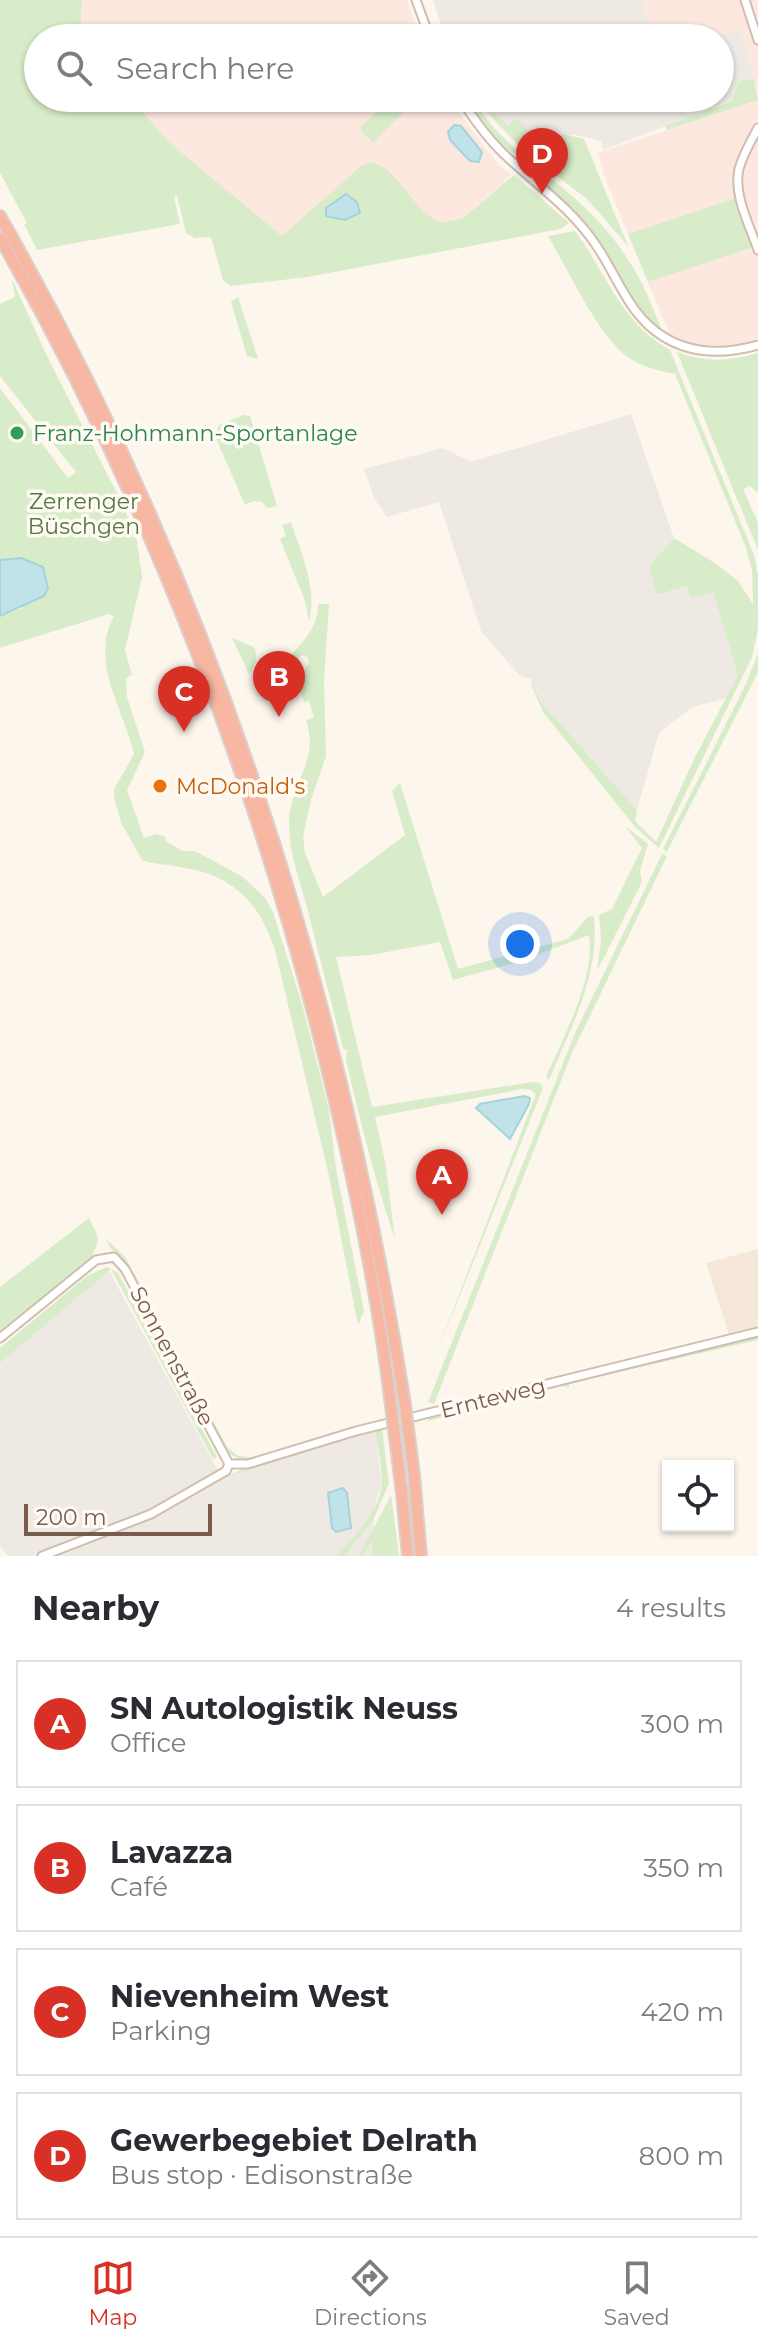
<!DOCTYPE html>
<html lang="en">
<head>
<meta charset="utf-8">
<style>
	body { margin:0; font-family:Montserrat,sans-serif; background:#f7f7f7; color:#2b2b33 }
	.controls { position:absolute; right:24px; bottom:24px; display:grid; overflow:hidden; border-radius:0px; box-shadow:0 2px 6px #0004 }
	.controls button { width:72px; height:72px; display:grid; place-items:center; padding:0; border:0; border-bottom:2px solid #e1e1e2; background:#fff; color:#2b2b33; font:40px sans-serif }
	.scale { position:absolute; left:24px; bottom:20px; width:188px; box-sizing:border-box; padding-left:8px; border:4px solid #7a5c4d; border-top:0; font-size:22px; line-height:28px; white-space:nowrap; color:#7a5c4d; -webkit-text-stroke:6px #fffaf3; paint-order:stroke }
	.you { position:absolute; left:520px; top:944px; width:28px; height:28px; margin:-20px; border:6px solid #fff; border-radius:50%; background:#1a73e8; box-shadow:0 0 0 12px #1a73e833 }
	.badge { display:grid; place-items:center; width:52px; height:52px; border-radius:50%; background:#d93025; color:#fff; font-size:26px; font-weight:700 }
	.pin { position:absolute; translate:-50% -66px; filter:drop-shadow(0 2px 4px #0008) }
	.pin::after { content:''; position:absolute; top:42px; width:28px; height:24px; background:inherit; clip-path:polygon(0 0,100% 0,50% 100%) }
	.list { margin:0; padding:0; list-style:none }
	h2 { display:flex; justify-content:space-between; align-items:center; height:104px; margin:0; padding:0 32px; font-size:34px }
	h2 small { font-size:26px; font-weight:400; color:#7c7c81 }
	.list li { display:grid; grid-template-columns:52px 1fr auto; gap:24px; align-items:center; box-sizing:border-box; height:128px; margin:0 16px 16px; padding:0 16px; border:2px solid #e1e1e2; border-radius:0px }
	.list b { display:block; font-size:30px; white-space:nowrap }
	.list p { margin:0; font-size:26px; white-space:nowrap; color:#7c7c81 }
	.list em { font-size:26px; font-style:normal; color:#7c7c81 }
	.icon { flex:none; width:44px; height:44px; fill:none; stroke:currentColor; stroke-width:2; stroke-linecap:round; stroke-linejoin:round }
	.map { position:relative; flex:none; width:758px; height:1556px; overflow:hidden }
	.search { position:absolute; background:#fff; box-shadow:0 2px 6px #0004; left:24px; right:24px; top:24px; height:88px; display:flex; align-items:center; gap:20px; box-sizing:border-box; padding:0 28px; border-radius:44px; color:#7c7c81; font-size:30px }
	.sheet { height:680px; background:#fff }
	nav { display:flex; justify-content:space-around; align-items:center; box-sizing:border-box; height:112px; border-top:2px solid #e1e1e2; background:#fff; font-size:22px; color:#7c7c81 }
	nav a { display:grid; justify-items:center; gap:4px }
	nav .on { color:#d93025 }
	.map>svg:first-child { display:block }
	.residential { fill:#f5e8da }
	.commercial { fill:#fde8e0 }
	.industrial { fill:#efe9e4 }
	.green { fill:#d8ecc9 }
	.water { fill:#bfe3e8; stroke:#a5d3da; stroke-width:2 }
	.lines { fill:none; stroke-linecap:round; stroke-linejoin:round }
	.minor-casing { stroke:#d1beb0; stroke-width:11 }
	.highway-casing { stroke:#dad1cd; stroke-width:14 }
	.minor { stroke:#fff; stroke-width:7 }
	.highway { stroke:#f7b7a3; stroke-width:10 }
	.highway-bridge-casing { stroke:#dad1cd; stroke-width:14; stroke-linecap:butt }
	.highway-bridge { stroke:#f7b7a3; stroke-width:10 }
	.leisure-dot { fill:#2e9e5b; stroke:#fffaf3; stroke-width:3 }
	.food-dot { fill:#e8710a; stroke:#fffaf3; stroke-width:3 }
	.labels { text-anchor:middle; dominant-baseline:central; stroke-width:7; stroke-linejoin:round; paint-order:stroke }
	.leisure-label { font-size:22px; fill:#27864d; stroke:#fffaf3; text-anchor:start }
	.park-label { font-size:22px; fill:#537a41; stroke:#fffaf3 }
	.food-label { font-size:22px; fill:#c56008; stroke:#fffaf3; text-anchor:start }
	.street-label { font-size:22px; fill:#7a5c4d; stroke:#fffaf3 }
</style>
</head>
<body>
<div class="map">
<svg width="758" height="1556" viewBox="0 0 758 1556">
	<rect width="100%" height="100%" fill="#fdf6ec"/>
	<path class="residential" d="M758,1249v81l-28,8 -24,-75z"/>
	<path class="commercial" d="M82,0h325l13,38h-340z
		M641,0h117v92l-18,-63 -27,9h-60z
		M130,98h319l39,54 14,16 10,7 -63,55 -167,6 -112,-93z
		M758,100v239l-25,7 -42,-2 -20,-7 -23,-55 104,-34 -16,-50 -108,36 -24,-59 -6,-22z"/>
	<path class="industrial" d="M433,0h208l12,38h-208z
		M740,29l14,49 -15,4 -4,17 -132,51 -2,-9 -26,-6 -16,1 -27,21 -36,-34 -20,-25h244v-60h-7z
		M631,414l43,124 -25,28 9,29 29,-9 26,6 25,83 -11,23 -35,9 -33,26 -22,77 -96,-108 -10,-23 -12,-4 -38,-44 -42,-129 -52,15 -13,-19 -10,-29 79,-21 28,14z
		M108,1269l114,209 51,-18 102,-31 7,54 -8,23 -1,50h-364l-9,-9v-184z"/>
	<path class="green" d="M0,0h82l-2,38h-42v60h92l40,45 112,93 79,-70 11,-4c28,7 41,51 70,61l21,-5 51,-43 55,48 -9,6 -252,48 -77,9 -8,-6 -12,-43 -16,1 -9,-5 -9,-37 -3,1 6,27 -143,26 -13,-26 3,-1 -27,-50z
		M754,78l4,22 -91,30 -2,-4 67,-25 7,-19z
		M463,98h8l22,29 28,28c-20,0 -46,-41 -58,-57z
		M390,100l5,1 10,10 -32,32 -12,-12v-5z
		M485,109l6,5 5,-1 12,13 9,-8c10,12 21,20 9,33l-6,-4z
		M563,134l21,5 44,107 -41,-47 -43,-33v-7l-7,-5z
		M529,161c37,29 75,59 100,100 15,22 24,48 34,72 -40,-27 -55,-80 -85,-116 -12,-14 -48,-40 -49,-56z
		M736,198l17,48 -2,2 -103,34 -20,-48z
		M575,231c33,44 45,91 95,119l84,205 4,20v54l-6,28 -93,191 -23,-20 -93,-116 -12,-28 1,-2 9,20 96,108 -2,11 21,21 39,-85 43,-82 -25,-83 -22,6 -4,-12 -30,9 -8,-29 25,-28 44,27 20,16 15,23 -1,-34 -6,-22 -71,-174c-20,-4 -41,-9 -57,-25 -29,-32 -48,-76 -70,-113z
		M12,279l35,77 76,149 14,36 5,36 -17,73 7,25 -6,3 1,19 18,55 -18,38 17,48 11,-4 9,2 2,5 16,10h13l48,26 22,21 8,14 29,92 27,106 7,59 28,142 -6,14 -29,-149 -54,-226c-17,-50 -43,-75 -95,-83 -13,-3 -26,-2 -38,-7l-21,-38 -7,-24v-9l20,-35c-10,-45 -45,-92 -20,-138l-5,-2 -109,34v-32l22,-8 -9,-49 -13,1v-172l68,90 8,-6 -76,-96v-72l15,-7z
		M238,297l20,62 -11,-3 -16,-54z
		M677,352c29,11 52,9 81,1v140l-8,-7 -7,3 15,34v27z
		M243,415l7,1 27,90 -10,2 -5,-6 -8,-1 -9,4 -30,-69 4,-11z
		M291,522c10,31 27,67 18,99l-4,-20 -25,-62 6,-3 -4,-11z
		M318,604h11l-5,77 2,75 -15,44 -8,37 2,16 18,44 82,-62 -13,-44 8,-8 58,186 110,-30 20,-22 6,-1c6,60 -23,111 -45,164l-3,-3c17,-39 50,-100 43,-142l-71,27 -65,18 -13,-38 -69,13 -35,2 36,150 161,-25 7,1 3,5 -109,272 102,-266 -5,-4 -8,-1 -148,28 10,44 10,78c-20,-59 -35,-118 -49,-179l1,-10 -4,-1c-11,-46 -24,-92 -35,-138 -8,-31 -20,-59 -19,-91 2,-37 31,-62 17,-99l8,-4 -5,-16 -5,1 -6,-19 11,-21 -2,-5 -5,-2 -4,4 -7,-4c14,-16 27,-28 27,-51z
		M232,638l22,9c5,11 1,17 -5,27z
		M758,654v18l-91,180 -4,-3 80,-159z
		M625,826l23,18 -8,27 2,11 -45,89 4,-31 -2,-25 13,-6 30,-61z
		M662,854l5,2 -95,197 -138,351 -6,-2 147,-369z
		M89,1218c12,24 11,18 2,42l-91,73v-46z
		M106,1239l19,18 102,190 11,9 19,2 116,-35 -116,37h-16l-11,-6 -5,-7 -102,-189 -12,-9z
		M107,1267l11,6 99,184 -4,2 -102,-190 -111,94v-15l87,-72z
		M758,1334v6l-183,42 1,-3z
		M568,1383l2,4 -9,-1 -133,35 1,-4 63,-18z
		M382,1427l7,57 -15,34 -30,38h-8c18,-19 46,-48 46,-75 0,-17 -5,-35 -7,-51l-153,48 28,-12z
		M391,1495l8,61h-26l-1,-15 -9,15h-4z"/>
	<path class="water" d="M454,125l7,1 21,26 -3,10 -9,-1 -20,-21 -2,-8z
		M346,194l11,8 3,11 -15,7 -19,-4v-8z
		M21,558l22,9 5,21 -4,8 -44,20v-56z
		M524,1096l6,2 -1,6 -19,35 -34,-31 4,-4z
		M343,1488l4,5 4,35 -15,4 -4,-4 -4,-35z"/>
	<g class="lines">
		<defs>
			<path id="minor" d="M416,0l14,38
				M745,0l13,40
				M460,98c13,20 28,41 45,57 32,30 66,53 91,90 22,32 33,71 68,92 29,18 62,17 94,8
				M758,128c-7,13 -15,26 -19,41 -6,26 11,57 19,81
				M0,1338l96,-78 18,-3 11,12 104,195
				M229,1464h19l108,-33 402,-99
				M42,1556l109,-42 75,-43 3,-7"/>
			<path id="highway" d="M0,216c213,372 338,766 405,1188
				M0,238c154,270 266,566 336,868 23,99 43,199 55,300
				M414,1475l7,81
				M402,1494l6,62"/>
		</defs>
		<use href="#minor" class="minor-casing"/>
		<use href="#highway" class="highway-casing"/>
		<use href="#minor" class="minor"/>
		<use href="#highway" class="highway"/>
		<defs>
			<path id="highway-bridge" d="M405,1404l9,71
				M391,1406l11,88"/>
		</defs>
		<use href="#highway-bridge" class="highway-bridge-casing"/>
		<use href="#highway-bridge" class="highway-bridge"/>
	</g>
	<circle class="leisure-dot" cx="17" cy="433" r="8"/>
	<circle class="food-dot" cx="160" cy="786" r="8"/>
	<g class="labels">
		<g class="leisure-label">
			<text x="33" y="433">Franz-Hohmann-Sportanlage</text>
		</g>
		<g class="park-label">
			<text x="84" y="501">Zerrenger<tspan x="84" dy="25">Büschgen</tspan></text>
		</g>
		<g class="food-label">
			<text x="176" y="786">McDonald's</text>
		</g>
		<g class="street-label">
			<text transform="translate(172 1356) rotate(62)">Sonnenstraße</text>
			<text transform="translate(493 1398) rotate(-14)">Ernteweg</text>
		</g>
	</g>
</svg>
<div class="controls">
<button><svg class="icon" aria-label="locate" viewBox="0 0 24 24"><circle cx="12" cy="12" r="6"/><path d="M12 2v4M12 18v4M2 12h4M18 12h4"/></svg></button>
</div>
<div class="scale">200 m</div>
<div class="you"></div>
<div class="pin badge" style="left:442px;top:1215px">A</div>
<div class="pin badge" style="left:279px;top:717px">B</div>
<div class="pin badge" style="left:184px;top:732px">C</div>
<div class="pin badge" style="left:542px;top:194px">D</div>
<div class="search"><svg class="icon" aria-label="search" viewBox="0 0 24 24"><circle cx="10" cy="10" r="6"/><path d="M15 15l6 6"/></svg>Search here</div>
</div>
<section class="sheet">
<h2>Nearby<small>4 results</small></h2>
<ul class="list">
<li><span class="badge">A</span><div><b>SN Autologistik Neuss</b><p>Office</p></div><em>300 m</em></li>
<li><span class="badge">B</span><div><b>Lavazza</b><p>Café</p></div><em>350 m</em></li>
<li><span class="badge">C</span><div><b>Nievenheim West</b><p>Parking</p></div><em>420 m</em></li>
<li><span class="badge">D</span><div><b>Gewerbegebiet Delrath</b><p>Bus stop · Edisonstraße</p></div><em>800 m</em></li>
</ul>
</section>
<nav>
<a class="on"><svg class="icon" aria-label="map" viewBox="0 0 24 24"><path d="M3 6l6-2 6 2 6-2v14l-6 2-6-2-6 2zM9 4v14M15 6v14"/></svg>Map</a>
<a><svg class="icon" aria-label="directions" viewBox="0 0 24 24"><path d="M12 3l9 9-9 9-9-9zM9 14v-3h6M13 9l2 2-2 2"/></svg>Directions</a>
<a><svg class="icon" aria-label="saved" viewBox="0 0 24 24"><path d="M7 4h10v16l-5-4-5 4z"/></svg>Saved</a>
</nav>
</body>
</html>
